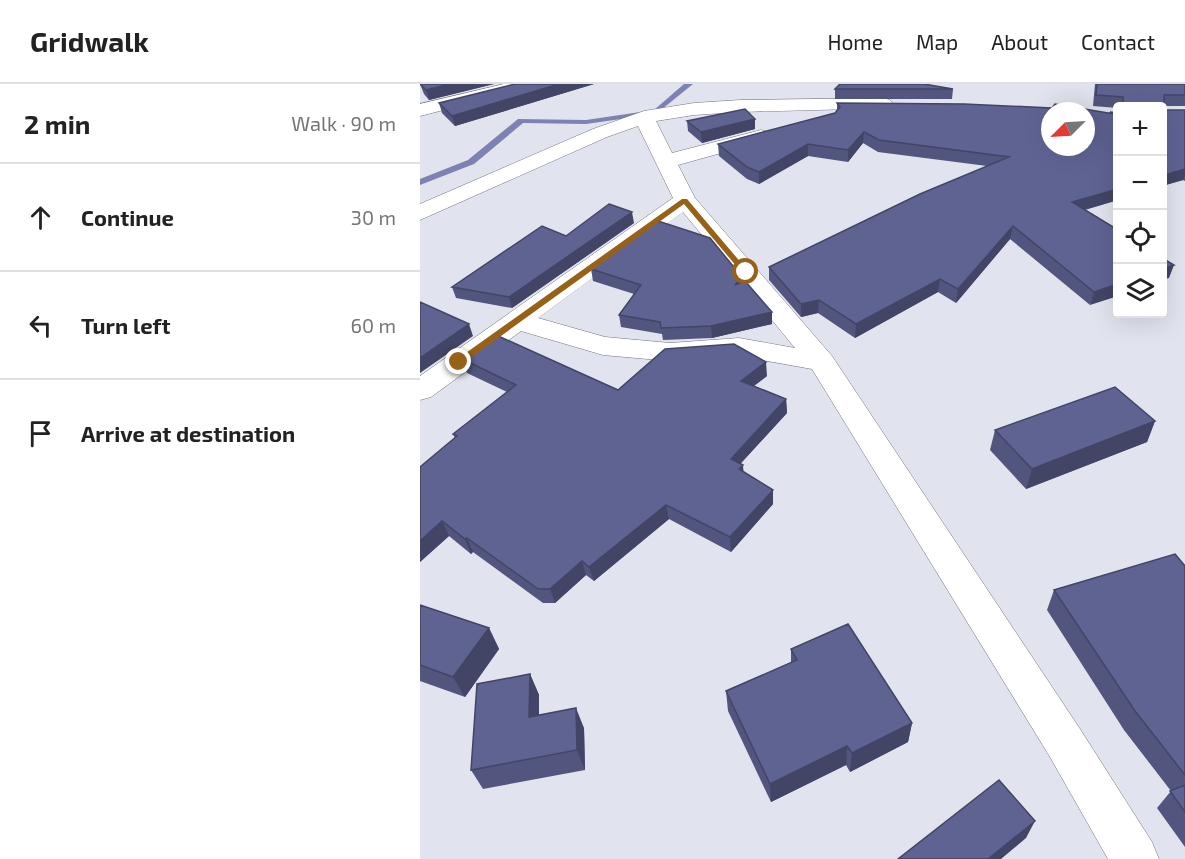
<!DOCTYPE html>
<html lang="en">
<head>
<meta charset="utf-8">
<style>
	body { margin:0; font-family:"Exo 2",sans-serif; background:#f6f6f6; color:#222 }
	.controls { position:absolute; right:18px; top:18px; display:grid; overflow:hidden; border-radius:6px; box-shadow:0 6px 24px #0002 }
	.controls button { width:54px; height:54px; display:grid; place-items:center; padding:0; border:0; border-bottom:2px solid #e0e0e0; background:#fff; color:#222; font:30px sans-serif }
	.compass { position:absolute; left:621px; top:18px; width:54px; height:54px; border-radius:50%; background:#fff; box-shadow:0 6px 24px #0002; rotate:246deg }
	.stop { position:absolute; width:18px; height:18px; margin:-14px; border:4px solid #976218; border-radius:50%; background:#fff }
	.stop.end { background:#976218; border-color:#fff; box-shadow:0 2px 6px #0008 }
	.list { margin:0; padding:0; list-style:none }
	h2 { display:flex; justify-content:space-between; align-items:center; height:78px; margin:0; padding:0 24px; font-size:26px }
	h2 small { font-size:20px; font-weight:400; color:#767676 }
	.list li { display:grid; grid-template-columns:39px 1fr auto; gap:18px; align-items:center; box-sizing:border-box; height:108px; padding:0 24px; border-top:2px solid #e0e0e0 }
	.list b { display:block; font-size:22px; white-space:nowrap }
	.list em { font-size:20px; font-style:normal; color:#767676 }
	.icon { flex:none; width:33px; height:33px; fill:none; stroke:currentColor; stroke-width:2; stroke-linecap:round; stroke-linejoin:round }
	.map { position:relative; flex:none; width:765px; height:775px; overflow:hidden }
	header { display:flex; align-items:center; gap:36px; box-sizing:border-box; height:84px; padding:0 30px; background:#fff; border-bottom:2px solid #e0e0e0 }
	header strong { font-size:28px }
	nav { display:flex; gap:33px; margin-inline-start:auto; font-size:21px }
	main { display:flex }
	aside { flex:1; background:#fff }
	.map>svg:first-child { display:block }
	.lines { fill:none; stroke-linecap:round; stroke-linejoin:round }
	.stream { fill:#7d82b2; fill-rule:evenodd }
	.street-casing { stroke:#72747e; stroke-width:1 }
	.street { fill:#fff; fill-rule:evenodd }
	.wall { fill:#52557e }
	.shaded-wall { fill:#424566 }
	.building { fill:#5f6392; stroke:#424566; stroke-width:1.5; fill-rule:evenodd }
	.route { fill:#976218 }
</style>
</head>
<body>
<header>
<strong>Gridwalk</strong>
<nav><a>Home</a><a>Map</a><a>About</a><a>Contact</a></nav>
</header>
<main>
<aside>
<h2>2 min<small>Walk · 90 m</small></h2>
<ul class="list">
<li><svg class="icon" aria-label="ahead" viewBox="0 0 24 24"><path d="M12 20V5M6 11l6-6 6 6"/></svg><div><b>Continue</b></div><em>30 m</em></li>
<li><svg class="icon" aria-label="left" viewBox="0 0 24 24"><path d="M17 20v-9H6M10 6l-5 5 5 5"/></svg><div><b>Turn left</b></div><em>60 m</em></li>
<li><svg class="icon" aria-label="arrive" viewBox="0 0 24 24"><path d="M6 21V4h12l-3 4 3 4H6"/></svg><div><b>Arrive at destination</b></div></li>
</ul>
</aside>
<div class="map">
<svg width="765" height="775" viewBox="0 0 765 775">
	<rect width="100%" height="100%" fill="#e1e3ee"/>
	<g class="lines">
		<path class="stream" d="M264,0h9l-37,30 -70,10 -63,-1 -49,41 -54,21v-6l48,-19 50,-41 68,1 68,-10z"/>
		<defs>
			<path id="street" d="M84,0h30l-3,4 -111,28v-12z
				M463,14l7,2 3,4 -3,4 -150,4 -46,3 -38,6 16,32 89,-23 7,2 3,4 -3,4 -90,25 17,33 137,158 248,373 72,113 7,17h-51l-58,-102 -238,-388 -73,-13 -69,5 -67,-6 -82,-24 -90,66 -11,3v-24l253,-178 -35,-72 -31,11 -187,83v-16l173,-75 51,-18 50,-8 46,-3zM263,128l112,136 -56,-10 -69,5 -65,-6 -67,-19z"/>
		</defs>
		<use href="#street" class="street-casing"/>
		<use href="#street" class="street"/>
	</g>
	<path class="wall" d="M0,0h74l-65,16 -5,-6z
		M95,0h79l-139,42 -13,-13 -3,-10z
		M675,0h90v22h-21v4h21v71l-2,-1 -21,6v-80h-44v2l-25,-2z
		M415,5h118l-1,10h-117z
		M417,19l272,10 1,-1 8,1v87l-33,10 33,20 -28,75 -80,-66 -54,64 -18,-11 -83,46 -37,-25 -17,4 -32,-37v-13l218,-101 -109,-14 -15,-9 -15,19 -40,-6 -49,28 -12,-5 -28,-23 -1,-12 117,-31 2,-3z
		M267,37l68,8 -53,14 -14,-12z
		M214,139l-122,85 -56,-10 -4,-11 114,-51z
		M171,185l152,13 29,30v12l-60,14 -49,2 -1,-6 -41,-7 -2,-12 15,-21 -41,-13z
		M42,275l156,31 149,-14 -13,10 32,13 1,14 -46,50 3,10 29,31 -42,48 -62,-33 -75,62 -8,-6 -31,28h-12l-70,-51 -2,2 -22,-18 -29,26 35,-124 -2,-4 54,-42 -40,-19z
		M735,337l-8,21 -121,47 -36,-39 5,-20z
		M765,482v281l-28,-39 14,-17 -47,-61 -77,-120 7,-20z
		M0,521l69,23 10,21 -34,48 -45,-16z
		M371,565l121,74 -4,19 -58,30 -4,-7 -75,37 -43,-91 -2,-20 65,-28z
		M110,590l9,21v21l45,12 1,42 -102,19 -12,-19z"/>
	<path class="shaded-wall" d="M30,0h44l-65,16 -3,-10z
		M139,0h35l-139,42 -3,-10z
		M335,35v10l-53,14 -1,-11z
		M444,48l-1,11 -15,19v-12z
		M388,60v12l-49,28v-12z
		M765,85v7l-2,4 -21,6v-10z
		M698,105v11l-49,14 3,-12z
		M212,128l2,11 -122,85 -3,-11z
		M593,142l-3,13 -54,64 2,-14z
		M754,181l-5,13 -7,2v-11z
		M520,195l-2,13 -83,46 1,-14z
		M698,200v12l-28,9 4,-13z
		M399,216l-1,13 -17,4v-13z
		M352,228v12l-60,14 -1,-12z
		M49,240l4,12 -53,37v-15z
		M346,278l1,14 -25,19 -1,-14z
		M366,315l1,14 -55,60 -1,-14z
		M735,337l-8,21 -121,47 6,-20z
		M323,381l1,14 -5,-10z
		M353,406v14l-42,48 -1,-15z
		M246,421l3,14 -75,62 -5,-14z
		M22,437l7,15 -29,26v-21z
		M47,454l6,14 -2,2 -6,-15z
		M162,477l4,14 -31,28 -5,-14z
		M69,544l10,21 -34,48 -12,-20z
		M110,590l9,21v42l-10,-20z
		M156,624l8,20 1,42 -8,-20z
		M492,639l-4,19 -58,30 2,-19z
		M427,662l-1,19 -75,37 -1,-18z
		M615,737l-9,17 -25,21h-13z"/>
	<path class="building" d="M0,0h30l-24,6z
		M95,0h44l-107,32 -13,-13z
		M420,0h84l29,5h-118z
		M677,0h88v11h-21v15h21v59l-23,7v-70h-39v-9l-27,-2z
		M417,19l127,1 88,4 3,-4 59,10 -4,-2 8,1v76l-46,13 46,28v54l-24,8 -81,-66 -55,63 -18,-10 -84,45 -37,-24 -18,4 -32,-37 151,-73 89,-37 -130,-17 -15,-8 -16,18 -40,-6 -49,28 -12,-5 -29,-23 117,-31 5,-6zM630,27h36v36h-36z
		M325,25l10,10 -54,13 -14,-11z
		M189,120l23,8 -123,85 -57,-10 90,-61 24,10z
		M238,137l52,17 32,39 -7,8 10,-4 27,31 -61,14 -50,2 -1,-6 -41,-7 22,-30 -50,-16z
		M742,174l12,7 -12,4z
		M0,218l49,22 -49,34z
		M76,251l122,55 47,-41 69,-5 32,18 -25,19 45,18 -55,60 12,6 -4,4 34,21 -43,47 -64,-32 -77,62 -7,-6 -32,28h-12l-71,-51 -2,1 -23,-18 -22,20v-74l37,-31 -4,-2 63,-49 -54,-26z
		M695,303l40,34 -123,48 -37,-39z
		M755,470l10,12v209l-50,-64 -81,-121z
		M0,521l69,23 -36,49 -33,-12z
		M428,540l64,99 -60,30 -5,-7 -77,38 -44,-93 71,-31 -6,-11z
		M110,590l-1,43 47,-9 1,42 -106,20 6,-86z
		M579,696l36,41 -47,38h-90z
		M765,701v27l-15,-21z"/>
	<path class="route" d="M262,115h5l61,72v3h-5l-59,-70 -222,160h-6v-4z"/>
</svg>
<div class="controls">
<button>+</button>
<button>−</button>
<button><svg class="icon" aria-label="locate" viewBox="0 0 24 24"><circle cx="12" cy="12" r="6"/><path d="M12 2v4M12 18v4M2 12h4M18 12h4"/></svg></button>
<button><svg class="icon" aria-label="layers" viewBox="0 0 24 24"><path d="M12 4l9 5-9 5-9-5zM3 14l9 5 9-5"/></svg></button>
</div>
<svg class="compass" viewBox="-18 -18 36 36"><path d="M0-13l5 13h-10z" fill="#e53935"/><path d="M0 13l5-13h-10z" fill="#767676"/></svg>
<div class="stop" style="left:326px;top:188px"></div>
<div class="stop end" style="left:39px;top:278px"></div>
</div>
</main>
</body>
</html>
